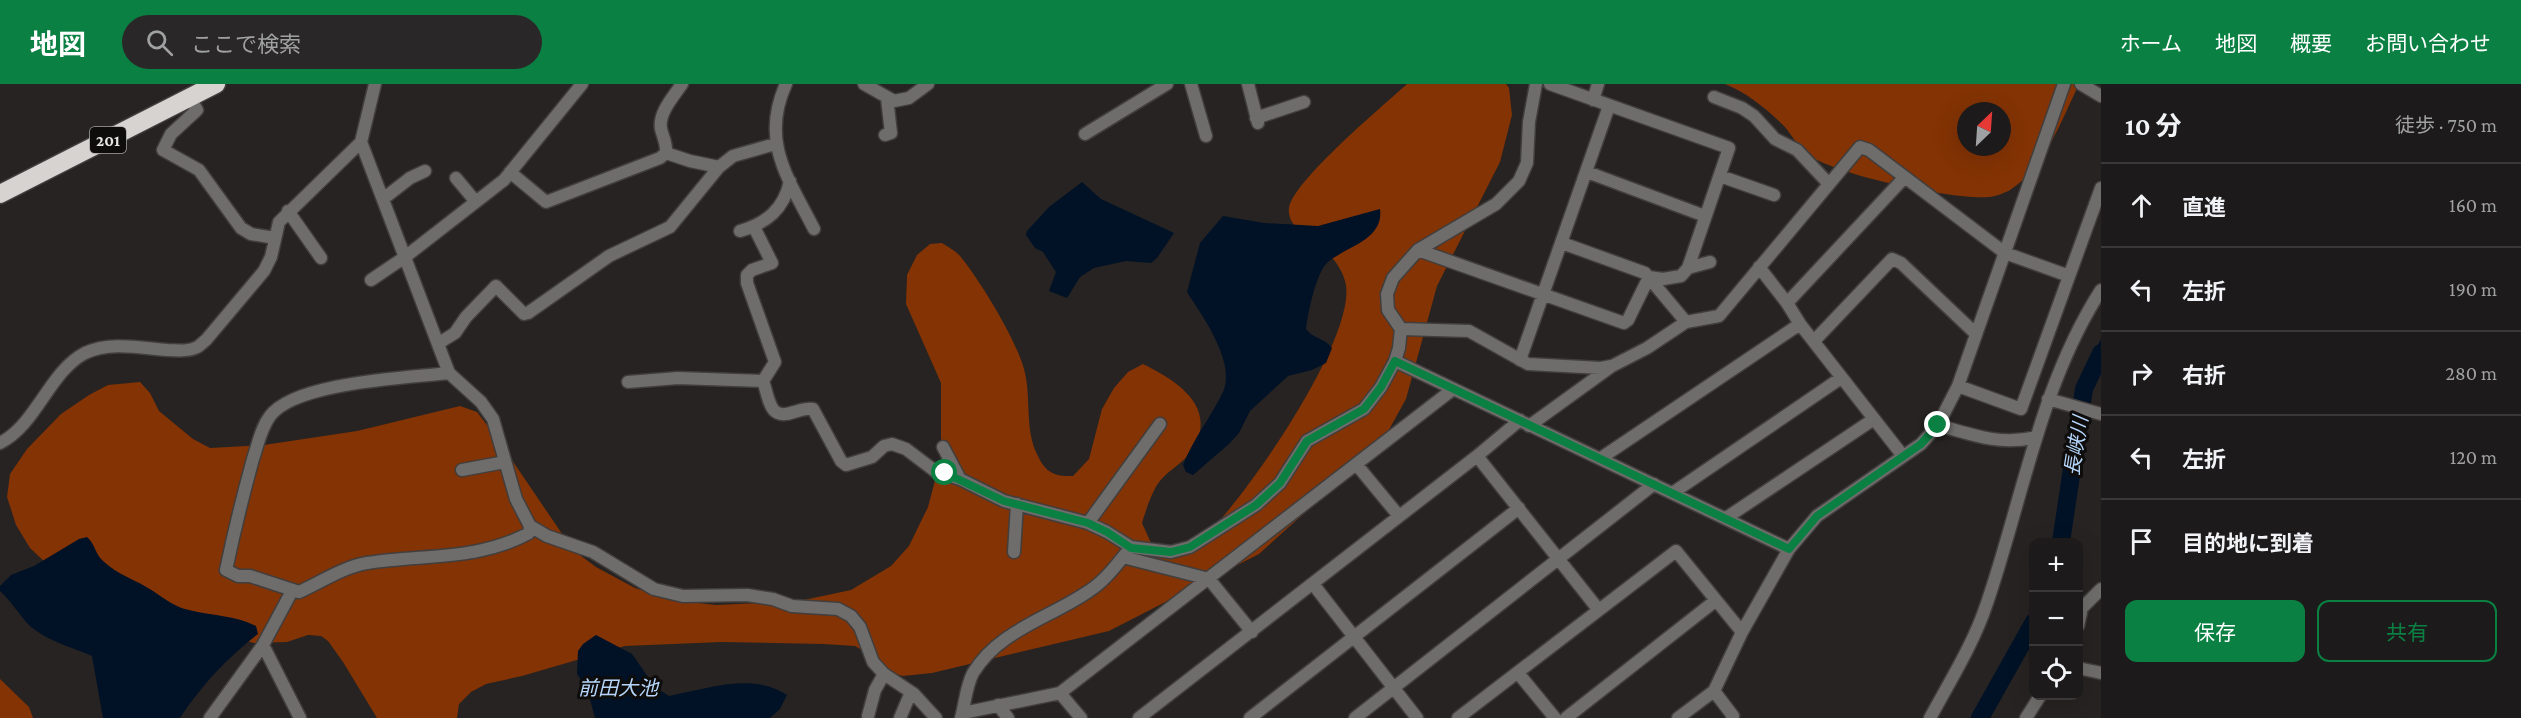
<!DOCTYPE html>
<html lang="ja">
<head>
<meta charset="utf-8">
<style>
	body { margin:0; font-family:"Crimson Pro","Noto Sans JP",serif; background:#292727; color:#f1f3f6 }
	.controls { position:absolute; right:18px; bottom:18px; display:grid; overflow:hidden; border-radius:12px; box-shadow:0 6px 24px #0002 }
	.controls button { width:54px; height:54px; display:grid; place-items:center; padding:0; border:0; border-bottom:2px solid #3a3839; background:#1c1a1a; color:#f1f3f6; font:30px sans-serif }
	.compass { position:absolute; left:1957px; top:18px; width:54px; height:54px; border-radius:50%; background:#1c1a1a; box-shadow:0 6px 24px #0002; rotate:25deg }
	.stop { position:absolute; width:18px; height:18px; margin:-14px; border:4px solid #0b8043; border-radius:50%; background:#fff }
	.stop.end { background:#0b8043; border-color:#fff; box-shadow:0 2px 6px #0008 }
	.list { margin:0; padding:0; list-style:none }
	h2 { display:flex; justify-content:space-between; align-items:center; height:78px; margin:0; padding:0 24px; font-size:26px }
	h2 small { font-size:20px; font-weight:400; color:#a0a1a2 }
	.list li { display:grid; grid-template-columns:39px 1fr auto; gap:18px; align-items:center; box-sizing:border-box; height:84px; padding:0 24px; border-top:2px solid #3a3839 }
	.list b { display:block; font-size:22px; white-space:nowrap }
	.list em { font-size:20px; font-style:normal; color:#a0a1a2 }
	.actions { display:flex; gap:12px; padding:18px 24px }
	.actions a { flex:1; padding:14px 0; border:2px solid #0b8043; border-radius:12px; text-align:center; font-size:21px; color:#0b8043 }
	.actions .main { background:#0b8043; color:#fff }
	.icon { flex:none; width:33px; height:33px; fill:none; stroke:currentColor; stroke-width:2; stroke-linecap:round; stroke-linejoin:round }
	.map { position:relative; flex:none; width:2101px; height:634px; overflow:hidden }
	header { display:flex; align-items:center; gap:36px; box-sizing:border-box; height:84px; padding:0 30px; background:#0b8043; color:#fff }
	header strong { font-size:28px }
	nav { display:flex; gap:33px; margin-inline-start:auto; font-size:21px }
	.search { width:420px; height:54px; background:#292727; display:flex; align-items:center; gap:15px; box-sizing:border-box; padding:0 21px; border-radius:33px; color:#a0a1a2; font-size:22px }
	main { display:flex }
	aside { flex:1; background:#1c1a1a }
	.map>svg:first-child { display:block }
	.forest { fill:#833304; fill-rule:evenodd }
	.water { fill:#011226 }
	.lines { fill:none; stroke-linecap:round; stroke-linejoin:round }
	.river { stroke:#011226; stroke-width:18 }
	.minor-casing { stroke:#413e3d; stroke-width:15 }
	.highway-casing { stroke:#413e3d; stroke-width:21 }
	.minor { stroke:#6e6d6c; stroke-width:12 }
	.highway { stroke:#d7d3d1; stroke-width:18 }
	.route { stroke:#0b8043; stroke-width:8 }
	.labels { text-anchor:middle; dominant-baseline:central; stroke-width:6; stroke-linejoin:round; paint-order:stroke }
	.shield { fill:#0e0d0c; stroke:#a5a4a3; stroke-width:1.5 }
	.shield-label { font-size:16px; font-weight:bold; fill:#e6e5e4 }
	.water-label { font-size:20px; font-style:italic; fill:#b5d6fa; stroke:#0e0d0c }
</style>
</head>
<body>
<header>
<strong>地図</strong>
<div class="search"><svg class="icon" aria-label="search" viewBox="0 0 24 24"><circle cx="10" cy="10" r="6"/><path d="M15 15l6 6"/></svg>ここで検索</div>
<nav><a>ホーム</a><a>地図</a><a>概要</a><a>お問い合わせ</a></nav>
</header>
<main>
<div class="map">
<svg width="2101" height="634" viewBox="0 0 2101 634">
	<rect width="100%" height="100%" fill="#262322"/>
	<path class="forest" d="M1407,0h99l3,4 3,27 -12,47 -63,124 -31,113 -31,56 -35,26 -81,73 -150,77 -177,42 -29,3 -18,-5 -10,-13 -20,-12 -32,-2 -102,-2 -96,4 -103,30 -36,8 -15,8 -12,12 -2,14h-80l-34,-56 -15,-21 -7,-5 -13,-1 -21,7 -33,1 -59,-17 -145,-59 -20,-19 -14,-23 -9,-28 3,-23 17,-25 34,-35 28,-19 19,-10 32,-3 10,11 9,18 34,28 17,9 54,-3 93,-14 103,-25 17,6 20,26 76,112 23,17 39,21 36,12 45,5 83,-4 52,-11 40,-24 18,-20 19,-39 13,-49v-75l-35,-79 1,-29 10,-20 13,-11 12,-1c6,4 14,8 18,13 20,24 59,88 65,117 6,26 0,57 12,81 8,18 17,23 36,22l16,-17 13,-50 12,-21 14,-16 15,-8c35,17 78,45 47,89 -9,12 -25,19 -33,32 -7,12 -11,25 -15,38l9,20 23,9c8,-3 19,-5 25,-10 41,-35 162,-209 146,-261 -6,-21 -23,-34 -39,-48 -4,-3 -12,-7 -14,-11 -2,-3 -4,-11 -3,-14 4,-27 95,-103 118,-124z
		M1725,0h354c-17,35 -34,84 -69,106 -5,3 -16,7 -21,7 -36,3 -154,-22 -182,-43 -9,-7 -15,-19 -23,-28 -16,-16 -38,-34 -59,-42zM1966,27h36v36h-36z
		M0,595l29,28 4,11h-33z"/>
	<path class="water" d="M1082,98l19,17 73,34 -17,25 -6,5 -25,-2 -32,7 -14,9 -13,21 -18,-7 7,-19 -13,-20 -8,-4 -9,-13 1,-4 22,-24z
		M1380,125c4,31 -33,37 -52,53 -12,10 -20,51 -22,67 7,10 19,9 26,19l-6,15 -14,7 -24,6 -38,35 -11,22 -10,11 -36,31 -7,-3 -3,-7c10,-26 28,-48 40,-73 13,-30 -20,-75 -36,-100l13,-49 23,-27 41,7 54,3z
		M2101,255c0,28 -1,44 -24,62l6,-27z
		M87,453c8,7 8,16 15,23 17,16 33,19 51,31 12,8 22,16 36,19 23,6 46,5 67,16l2,8c-33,26 -55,50 -78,84h-77l-11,-62c-20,-9 -48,-16 -64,-32 -10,-11 -17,-23 -28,-33v-5l11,-11 23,-9 45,-27z
		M596,551l36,19 23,33 14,9c38,-7 84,-24 118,-1l-7,14 -10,9h-175l-8,-30 -10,-14 1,-23 5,-7z"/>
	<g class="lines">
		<path class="river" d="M2061,458l23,-153 17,-36
			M1980,634l54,-96"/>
		<defs>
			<path id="minor" d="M375,0l-14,58 88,231 32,29 12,17 23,80 14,27 17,10 46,16 61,37 29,7 64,-1 26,4 19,7 46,3 13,7 9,11 13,35 11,12 30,20 22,24
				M786,0c-26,57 2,94 28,145
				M864,0l30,17 15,-3 19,-14
				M1191,0l15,52
				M1248,0l10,39
				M1536,0l-7,38 -2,41 -8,18 -23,23 -78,46 -25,28 -6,16 1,16 13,19 68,2 59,33 73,4 10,-2
				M1550,0l179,64 -41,120 -7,8 -18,3 -14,-2
				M2081,0l20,12
				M1714,13l28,11 12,8 21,23 22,11 32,34
				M190,14l7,12 -26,24 -8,16 36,20 42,58 10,6 24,4
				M1593,16l5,-16
				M1256,34l48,-16
				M1085,50l82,-50
				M885,51l6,-2 -4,-35
				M666,69c1,-10 -3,-15 -5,-24 -3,-16 13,-33 21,-45
				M719,83l14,-11 42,-12
				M1587,88l118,44
				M1720,92l54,19
				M456,94l20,24
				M383,115l27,-21 15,-7
				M288,127l33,47
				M754,143l18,36 -20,7 -5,5v8l28,79 -12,19c7,20 6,40 31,31 7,-2 12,-4 19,-3l28,52 5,4 26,-8 12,-11 8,-2 14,5 29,22 25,8
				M740,147c27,-8 44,-22 50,-50
				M1562,159l83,30 41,49
				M1418,166l206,73 4,-3 21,-43
				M1759,183l28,36 13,21 103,132
				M1688,184l22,-6
				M371,196l34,-23 99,-77 78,-96
				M1787,219l117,-125
				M1814,257l78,-82 9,4 75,71
				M439,259l16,-10 11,-16 30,-31 28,28 4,-1 81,-57 61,-29 49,-60 -29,-6 -24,-8 -6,5 -114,44 -36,-30
				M1520,276l89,-254
				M1395,277l394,188
				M449,289c-42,5 -154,9 -179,43 -9,12 -12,28 -17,43 -10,36 -19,73 -27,111l12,6h12l49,16c22,-10 44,-25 68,-29 56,-9 111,-2 162,-30l1,-7
				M628,298l50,-4 85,3
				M1958,302l63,23 80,-221
				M2048,315l53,15
				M1938,341c34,10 64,21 98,12
				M1529,342l83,-60 35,-18 39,-26 33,-6 141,-169 9,3 136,103 64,23
				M0,359c37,-19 49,-71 85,-90 25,-12 56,-5 82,-3 9,0 20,2 28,-2 4,-1 8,-6 11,-8l58,-69 7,-14 8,-35 82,-80
				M943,363l17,32 44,22 84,22 19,9 24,15 40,5 19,-5 66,-42 24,-22 27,-42 57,-32 17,-22 14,-26 4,-13 2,-19
				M1477,372l121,153
				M1601,374l199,-134
				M1356,380l43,52
				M462,386l43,-8
				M1674,408l167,-114
				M1726,434l148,-99
				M1088,439l72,-99
				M1014,468l3,-48
				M1123,473l86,22 43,53
				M1313,500l104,134
				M2078,542l4,-18 19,-19
				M263,561l37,73
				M2078,584l23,5
				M1518,589l37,45
				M1714,607l19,25 -1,2
				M1060,609l21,25
				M998,621l10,13
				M963,629l97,-20 392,-303
				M868,632l7,-26 9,-16
				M210,634l53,-73 29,-54
				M900,634l11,-26
				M961,634c4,-14 5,-32 12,-45 26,-43 77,-55 116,-82 17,-11 29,-28 42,-44
				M1139,634l338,-262 43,-36
				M1250,634l269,-210
				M1355,634l299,-234
				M1458,634l218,-167 66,81
				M1566,634l149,-117
				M1678,634l36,-27 28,-59 47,-83 28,-33 104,-72 17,-19 20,-39 106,-302
				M1930,634c20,-37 44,-75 57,-115 36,-105 53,-218 114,-313
				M2026,634l14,-22"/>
			<path id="highway" d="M0,110l216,-110"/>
		</defs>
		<use href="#minor" class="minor-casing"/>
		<use href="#highway" class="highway-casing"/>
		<use href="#minor" class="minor"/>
		<use href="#highway" class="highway"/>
	</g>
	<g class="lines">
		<path class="route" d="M945,389l59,28 84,22 19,9 24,16 40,4 19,-5 66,-42 24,-22 27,-42 57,-32 17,-22 14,-26 394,188 28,-33 104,-72 17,-19"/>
	</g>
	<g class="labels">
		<rect class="shield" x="90" y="43" width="36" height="26" rx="4.5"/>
		<g class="shield-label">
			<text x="108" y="56">201</text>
		</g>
		<g class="water-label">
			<text transform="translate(2076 362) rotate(-81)">長峡川</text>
			<text x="618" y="604">前田大池</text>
		</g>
	</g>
</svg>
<div class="controls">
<button>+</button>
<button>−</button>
<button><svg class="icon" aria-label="locate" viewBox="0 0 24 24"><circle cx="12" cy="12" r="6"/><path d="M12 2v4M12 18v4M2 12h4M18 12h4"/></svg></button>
</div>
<svg class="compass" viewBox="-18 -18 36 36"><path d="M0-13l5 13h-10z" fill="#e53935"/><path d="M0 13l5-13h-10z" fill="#a0a1a2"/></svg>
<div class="stop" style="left:945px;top:389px"></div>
<div class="stop end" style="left:1938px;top:341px"></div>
</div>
<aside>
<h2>10 分<small>徒歩 · 750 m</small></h2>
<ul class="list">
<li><svg class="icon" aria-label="ahead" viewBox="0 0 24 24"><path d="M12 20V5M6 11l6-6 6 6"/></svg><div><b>直進</b></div><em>160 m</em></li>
<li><svg class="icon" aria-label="left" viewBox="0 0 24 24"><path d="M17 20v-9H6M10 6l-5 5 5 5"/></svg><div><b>左折</b></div><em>190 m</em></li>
<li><svg class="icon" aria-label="right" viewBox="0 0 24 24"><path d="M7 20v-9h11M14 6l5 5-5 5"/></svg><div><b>右折</b></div><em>280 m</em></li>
<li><svg class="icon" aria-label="left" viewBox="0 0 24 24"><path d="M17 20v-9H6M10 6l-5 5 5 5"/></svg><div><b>左折</b></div><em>120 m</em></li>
<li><svg class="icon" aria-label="arrive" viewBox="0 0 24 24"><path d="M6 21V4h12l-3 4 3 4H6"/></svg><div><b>目的地に到着</b></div></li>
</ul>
<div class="actions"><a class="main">保存</a><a>共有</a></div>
</aside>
</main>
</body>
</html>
